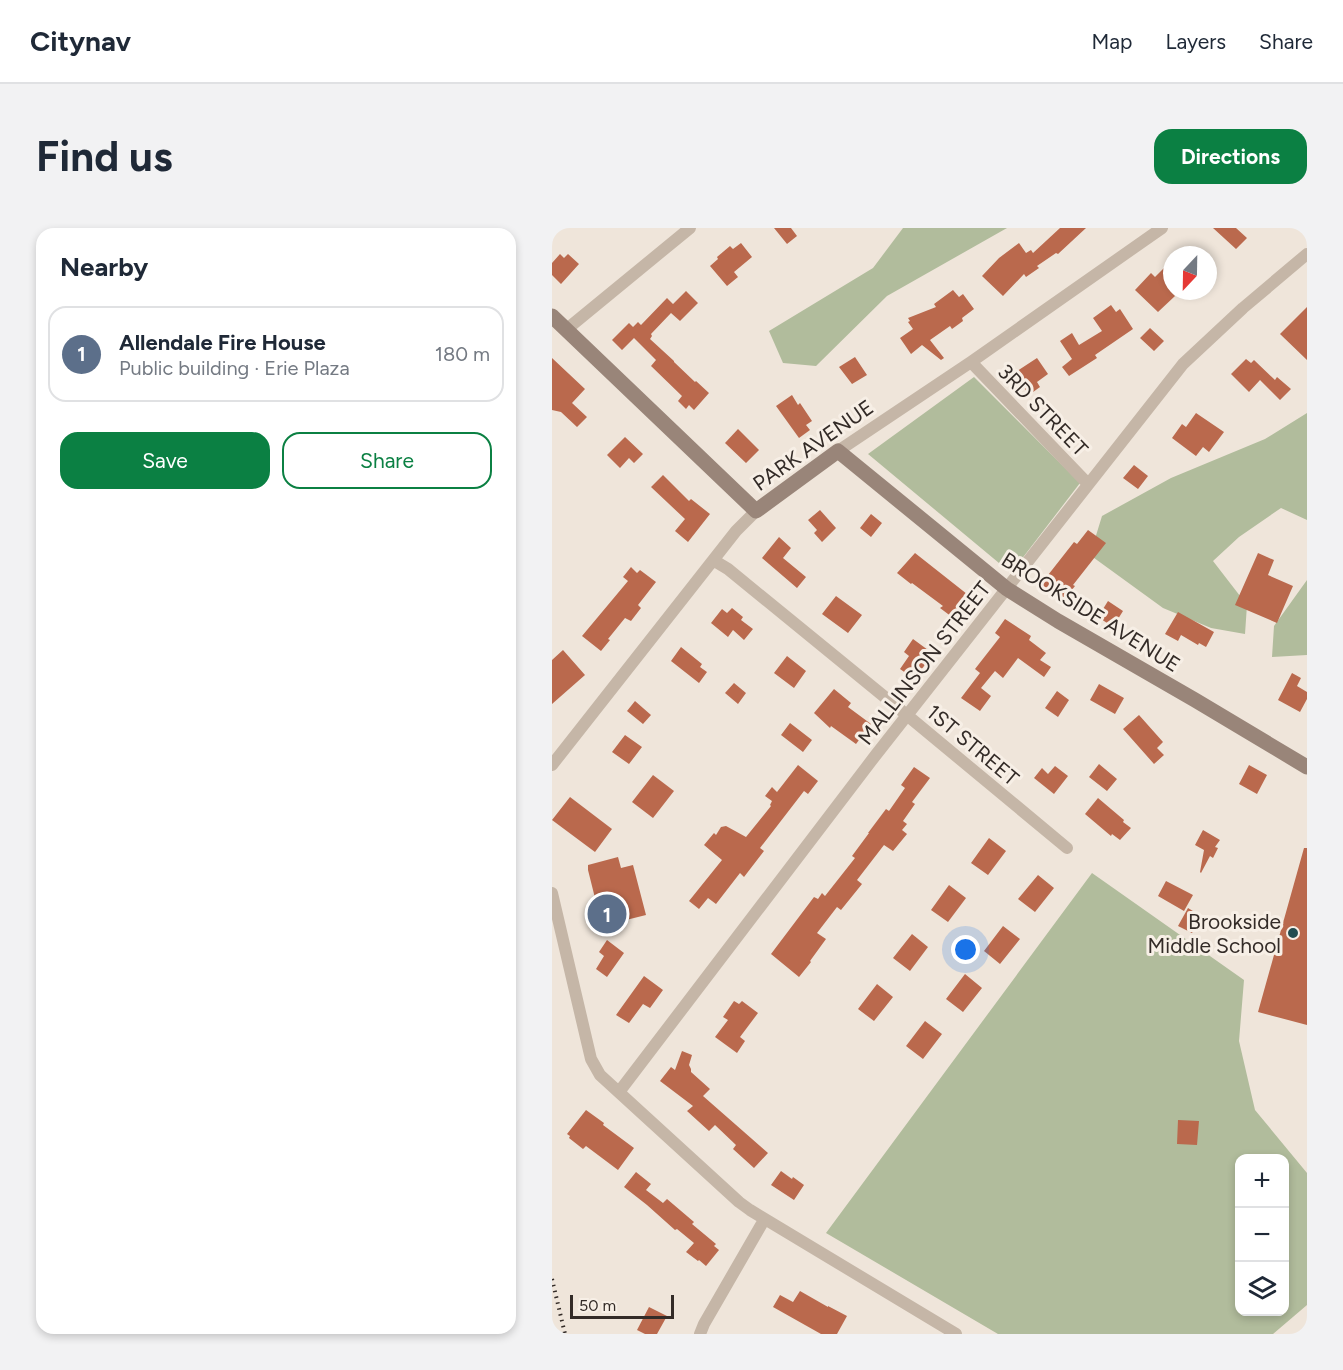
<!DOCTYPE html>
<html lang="en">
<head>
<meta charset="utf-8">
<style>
	body { margin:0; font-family:Figtree,sans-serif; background:#f2f2f3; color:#1f2937 }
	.controls { position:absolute; right:18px; bottom:18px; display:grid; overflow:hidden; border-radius:12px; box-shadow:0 3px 9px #0003 }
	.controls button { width:54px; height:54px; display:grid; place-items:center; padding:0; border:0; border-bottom:2px solid #e0e1e3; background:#fff; color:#1f2937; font:30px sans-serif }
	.compass { position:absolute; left:611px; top:18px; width:54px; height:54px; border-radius:50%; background:#fff; box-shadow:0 3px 9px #0003; rotate:202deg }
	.scale { position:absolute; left:18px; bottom:15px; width:104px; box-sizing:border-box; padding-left:6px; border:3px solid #332b27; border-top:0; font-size:16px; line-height:21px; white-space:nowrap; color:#332b27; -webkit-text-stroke:4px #f7efe6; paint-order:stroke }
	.you { position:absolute; left:414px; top:722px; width:21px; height:21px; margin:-15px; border:4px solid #fff; border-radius:50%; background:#1a73e8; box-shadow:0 0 0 9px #1a73e833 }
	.badge { display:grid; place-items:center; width:39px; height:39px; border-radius:50%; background:#0b8043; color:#fff; font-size:20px; font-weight:700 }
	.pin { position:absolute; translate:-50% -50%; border:3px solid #fff; box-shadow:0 2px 6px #0006 }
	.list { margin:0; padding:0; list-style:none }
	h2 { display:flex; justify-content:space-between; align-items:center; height:78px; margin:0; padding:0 24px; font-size:26px }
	h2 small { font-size:20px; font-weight:400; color:#747a83 }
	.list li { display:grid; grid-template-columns:39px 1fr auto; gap:18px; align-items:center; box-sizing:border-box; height:96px; margin:0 12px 12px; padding:0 12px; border:2px solid #e0e1e3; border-radius:18px }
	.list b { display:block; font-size:22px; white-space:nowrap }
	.list p { margin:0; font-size:20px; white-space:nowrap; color:#747a83 }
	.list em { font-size:20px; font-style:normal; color:#747a83 }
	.actions { display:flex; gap:12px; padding:18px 24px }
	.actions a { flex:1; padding:14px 0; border:2px solid #0b8043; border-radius:18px; text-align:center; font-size:21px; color:#0b8043 }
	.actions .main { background:#0b8043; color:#fff }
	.icon { flex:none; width:33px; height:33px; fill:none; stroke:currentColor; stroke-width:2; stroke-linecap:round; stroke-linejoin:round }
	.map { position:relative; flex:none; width:755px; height:1106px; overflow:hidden; border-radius:18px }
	header { display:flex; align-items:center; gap:36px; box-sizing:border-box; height:84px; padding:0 30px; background:#fff; border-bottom:2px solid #e0e1e3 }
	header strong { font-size:28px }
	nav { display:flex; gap:33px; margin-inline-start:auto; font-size:21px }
	.intro { display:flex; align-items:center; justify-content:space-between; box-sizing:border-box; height:144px; padding:0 36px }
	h1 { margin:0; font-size:42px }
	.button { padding:15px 27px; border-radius:18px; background:#0b8043; color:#fff; font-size:21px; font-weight:700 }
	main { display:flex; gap:36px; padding:0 36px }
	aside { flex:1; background:#fff; border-radius:18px; box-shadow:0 3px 9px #0003 }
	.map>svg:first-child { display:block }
	.green { fill:#b1bc9c; fill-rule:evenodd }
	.building { fill:#ba694d }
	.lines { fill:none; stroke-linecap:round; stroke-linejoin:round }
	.minor { stroke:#c5b6a7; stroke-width:12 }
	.secondary { stroke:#998579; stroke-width:15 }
	.rail { stroke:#332b27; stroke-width:4; stroke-dasharray:1.5 4.5; stroke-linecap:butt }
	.poi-dot { fill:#214c50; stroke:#f7efe6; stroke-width:2 }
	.labels { text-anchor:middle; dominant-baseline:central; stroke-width:6; stroke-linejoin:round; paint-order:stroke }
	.street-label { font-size:21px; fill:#332b27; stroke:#f7efe6 }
	.poi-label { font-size:21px; fill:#332b27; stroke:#f7efe6; text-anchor:end }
</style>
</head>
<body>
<header>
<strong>Citynav</strong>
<nav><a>Map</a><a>Layers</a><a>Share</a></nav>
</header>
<div class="intro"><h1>Find us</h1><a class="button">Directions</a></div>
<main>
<aside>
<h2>Nearby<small></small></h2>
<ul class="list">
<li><span class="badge" style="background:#5c6f8a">1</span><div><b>Allendale Fire House</b><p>Public building · Erie Plaza</p></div><em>180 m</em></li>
</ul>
<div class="actions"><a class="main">Save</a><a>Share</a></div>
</aside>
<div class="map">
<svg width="755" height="1106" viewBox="0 0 755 1106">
	<rect width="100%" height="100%" fill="#efe5da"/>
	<path class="green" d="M351,0h104l-120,68 -71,70 -33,-3 -14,-32 104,-63z
		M422,149l106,106 -69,90 -143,-119z
		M755,185v107l-26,-12 -42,29 -26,24 34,44 -2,29 -34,-6 -48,-20 -73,-53 12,-39 69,-38 94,-39z
		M755,352v75l-35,2 2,-31z
		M540,645l152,107 -5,61 16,69 52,63v132l-34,29h-275l-172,-101zM688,930h44v154h-44z"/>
	<path class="building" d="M222,0h17l6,8 -10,8z
		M508,0h26l-28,26 -2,-1 -19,13 2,2 -13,9 -2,-3 -21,22 -21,-20 17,-18 20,-15 7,10 5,-3 2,3z
		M661,0h23l11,10 -11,11z
		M189,15l11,14 -18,15 4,5 -11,9 -17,-20 8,-7 -1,-2 13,-11 3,3z
		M8,26l4,4 4,-4 11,10 -18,20 -9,-9v-12z
		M620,32v33l3,3 -17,16 -23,-22 16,-17 4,4z
		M401,62l6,7 4,-3 11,15 -12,9 1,3 -11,8 -2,-3 -20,14 14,18 -3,2 -19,-15 -11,9 -11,-16 13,-9 -5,-7 2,-1 -2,-3 28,-11 -2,-3z
		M134,63l12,12 -18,18 -9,-8 -20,21 1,2 -2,3 24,22v1l21,20 1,-1 13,12 -15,17 -5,-5 -3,4 -8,-8 4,-5 -31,-30 5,-6 -22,-22 -12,12 -10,-10 17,-17 4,4 5,-5 3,3 26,-27 6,6z
		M559,77l5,7 4,-3 13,20 -38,26 2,3 -28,18 -7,-9 10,-8 -12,-18 12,-8 7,12 23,-14 -9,-13z
		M755,79v53l-27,-26z
		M598,100l14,13 -10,10 -14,-13z
		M303,129l12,18 -15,9 -13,-17z
		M0,130l33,31 -13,14 15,14 -10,10 -16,-15 -9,-2z
		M485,130l11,16 -11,8 3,5 -11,8 -15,-22z
		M694,131l5,4 3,-3 21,20 2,-3 14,12 -11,11 -20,-20 -11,12 -18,-18z
		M240,167l6,10 2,-2 12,18 -6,4 4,5 -11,8 -23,-32z
		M644,185l28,19 -15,20 -6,-5 -7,9 -24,-18 10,-14 4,3z
		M186,201l21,21 -13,13 -21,-20z
		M73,209l18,17 -9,9 -5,-5 -9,10 -13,-13z
		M582,237l14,11 -10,13 -15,-11z
		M111,247l26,26 2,-2 19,15 -22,28 -13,-11 10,-12 -34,-32z
		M268,282l16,18 -14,14 -8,-9 3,-3 -9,-10z
		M319,286l11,9 -11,14 -11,-9z
		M536,302l18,13 -33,42 2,1 -12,15 -22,-17 33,-42 3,2z
		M227,309l12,11 -8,10 23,19 -9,11 -35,-30z
		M363,325l57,45 -16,22 -16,-12 3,-2 -31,-23 -1,1 -14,-11z
		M706,325l16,7 -6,15 25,11 -16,37 -42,-18z
		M79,339l6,6 3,-3 16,12 -18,23 3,3 -10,13 -6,-3 -17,21 2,1 -9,11 -19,-15 46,-55 -5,-4z
		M284,368l26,19 -14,18 -26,-19z
		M556,373l15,10 -10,16 -15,-10z
		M180,380l11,9 -2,3 12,9 -9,11 -11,-10 -5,7 -17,-14 11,-14 5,4z
		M626,384l36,20 -8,15 -7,-4 -1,2 -17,-10 -3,6 -13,-7z
		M453,391l26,17 -2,4 17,13 -6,7 11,7 -7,10 -26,-19 -15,20 -8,-7 -14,17 10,8 -11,15 -19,-13 19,-25 -5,-4 25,-32 -5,-4z
		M361,411l15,11 -6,9 5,3 -9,12 -4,-3 -4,5 -10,-7 9,-13 -5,-4z
		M129,419l21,17 -2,3 7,5 -8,11 -28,-22z
		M11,422l22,25 -33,29v-44z
		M235,428l19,15 -12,17 -20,-15z
		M740,445l9,5 -4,8 10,6v7l-7,13 -22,-12z
		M182,455l12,10 -8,11 -13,-11z
		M547,456l25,14 -9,16 -25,-14z
		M282,461l17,14 -3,4 23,17 -15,20 -25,-18 -1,2 -16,-15z
		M505,463l12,9 -11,17 -13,-9z
		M83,473l16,14 -8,9 -16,-13z
		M587,487l24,27 -6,6 7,7 -10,9 -31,-35z
		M238,495l22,17 -9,12 -22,-17z
		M73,507l17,12 -13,17 -17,-12z
		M547,536l18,15 -10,12 -18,-14z
		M246,537l20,16 -10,13 -4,-3 -44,57 4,3 -20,26 -4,-4 -24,31 -8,-6 -9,11 -10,-8 33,-41 -18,-15 10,-12 2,2 5,-8 5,-1 20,11 25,-31 -1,-1 2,-4 -7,-5 7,-9 5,5z
		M697,537l18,10 -10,19 -18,-10z
		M503,538l13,10 -14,18 -20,-16 8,-10 6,6z
		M362,539l16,11 -18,24 3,2 -12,17 4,3 -5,6 5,4 -14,17 -9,-6 -27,35 5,4 -21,26 -4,-3 -20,26 9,6 -16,22 1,1 -12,15 -28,-23 43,-57 4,2 4,-6 3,3 30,-38 -3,-2 17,-23h-1l18,-24 3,2 16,-23 -4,-3z
		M101,547l21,16 -21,27 -21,-16z
		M18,569l42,32 -17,23 -43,-32z
		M546,570l26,22 -1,2 8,6 -11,12 -8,-6 -1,2 -26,-22z
		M651,602l17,10 -5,7 3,1 -5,10 -3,-2 -9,17 -1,-1 4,-22 -9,-5z
		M437,610l17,13 -18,24 -17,-12z
		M752,620h3v177l-49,-13z
		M66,629l3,11 12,-3 13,50 -44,11 -14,-56v-5z
		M486,647l16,13 -19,24 -17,-13z
		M614,653l27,14 -9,16 -26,-15z
		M397,657l17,13 -18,24 -17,-12z
		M636,680l13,8 -9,17 -14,-7z
		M451,698l17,13 -20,25 -16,-13z
		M360,706l16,13 -18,24 -17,-13z
		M55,712l17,13 -17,24 -11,-8 8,-13 -5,-4z
		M413,746l17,14 -19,24 -17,-13z
		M92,748l19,14 -13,18 -7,-4 -14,19 -13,-8z
		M325,756l16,13 -19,24 -16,-12z
		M182,773l5,3 3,-3 16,12 -18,24 5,4 -8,12 -22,-16 13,-17 -5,-3z
		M373,793l17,13 -19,25 -17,-13z
		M130,823l10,4 -3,10 2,4v3l19,17 -7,7 65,57 -14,15 -21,-19 3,-4 -21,-20 -6,6 -22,-20 6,-5 -33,-25 11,-14 4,3z
		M34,882l18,13 -1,2 31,23 -16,22 -32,-24 -3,3 -14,-11 1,-2 -3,-2z
		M626,892l21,1 -2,24 -20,-1z
		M229,943l11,8 1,-2 11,8 -10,15 -23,-15z
		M84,944l15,12 -5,6 17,13 4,-4 27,23 -2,2 24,20 -2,2 5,4 -13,16 -7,-6 -1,1 -12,-9 8,-9 -17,-14 -2,1 -28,-25 -23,-18z
		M248,1063l28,16v-1l19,10 -10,18h-16l-48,-27 7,-12 13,7z
		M97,1079l18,9 -10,18h-12l-8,-4z"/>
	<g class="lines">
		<path class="minor" d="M15,101l123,-101
			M419,134l117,122
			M286,223l133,-89 191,-134
			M161,332l15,9 180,147 159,132
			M0,537l184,-234 20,-20
			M0,665l39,166 9,16 139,127 11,8 206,124
			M67,864l256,-336 308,-392 60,-56 64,-54
			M148,1106l4,-10 60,-104"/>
		<path class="secondary" d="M0,88l204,195 82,-60 169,138 51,32 137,79 112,67"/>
		<path class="rail" d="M0,1051l13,55"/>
	</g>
	<circle class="poi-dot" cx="741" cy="705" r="6"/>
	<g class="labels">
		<g class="street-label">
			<text transform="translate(491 182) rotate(46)">3RD STREET</text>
			<text transform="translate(261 217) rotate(-35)">PARK AVENUE</text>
			<text transform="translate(539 384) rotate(32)">BROOKSIDE AVENUE</text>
			<text transform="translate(372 435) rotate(-52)">MALLINSON STREET</text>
			<text transform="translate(421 517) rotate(40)">1ST STREET</text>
		</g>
		<g class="poi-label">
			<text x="729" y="693">Brookside<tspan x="729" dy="24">Middle School</tspan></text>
		</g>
	</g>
</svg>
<div class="controls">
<button>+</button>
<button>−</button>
<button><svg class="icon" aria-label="layers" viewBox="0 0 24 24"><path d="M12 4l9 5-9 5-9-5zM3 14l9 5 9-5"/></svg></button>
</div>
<svg class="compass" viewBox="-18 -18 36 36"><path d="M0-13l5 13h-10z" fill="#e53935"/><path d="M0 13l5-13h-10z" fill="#747a83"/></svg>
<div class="scale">50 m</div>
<div class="you"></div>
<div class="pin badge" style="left:55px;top:686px;background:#5c6f8a">1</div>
</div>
</main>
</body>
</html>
